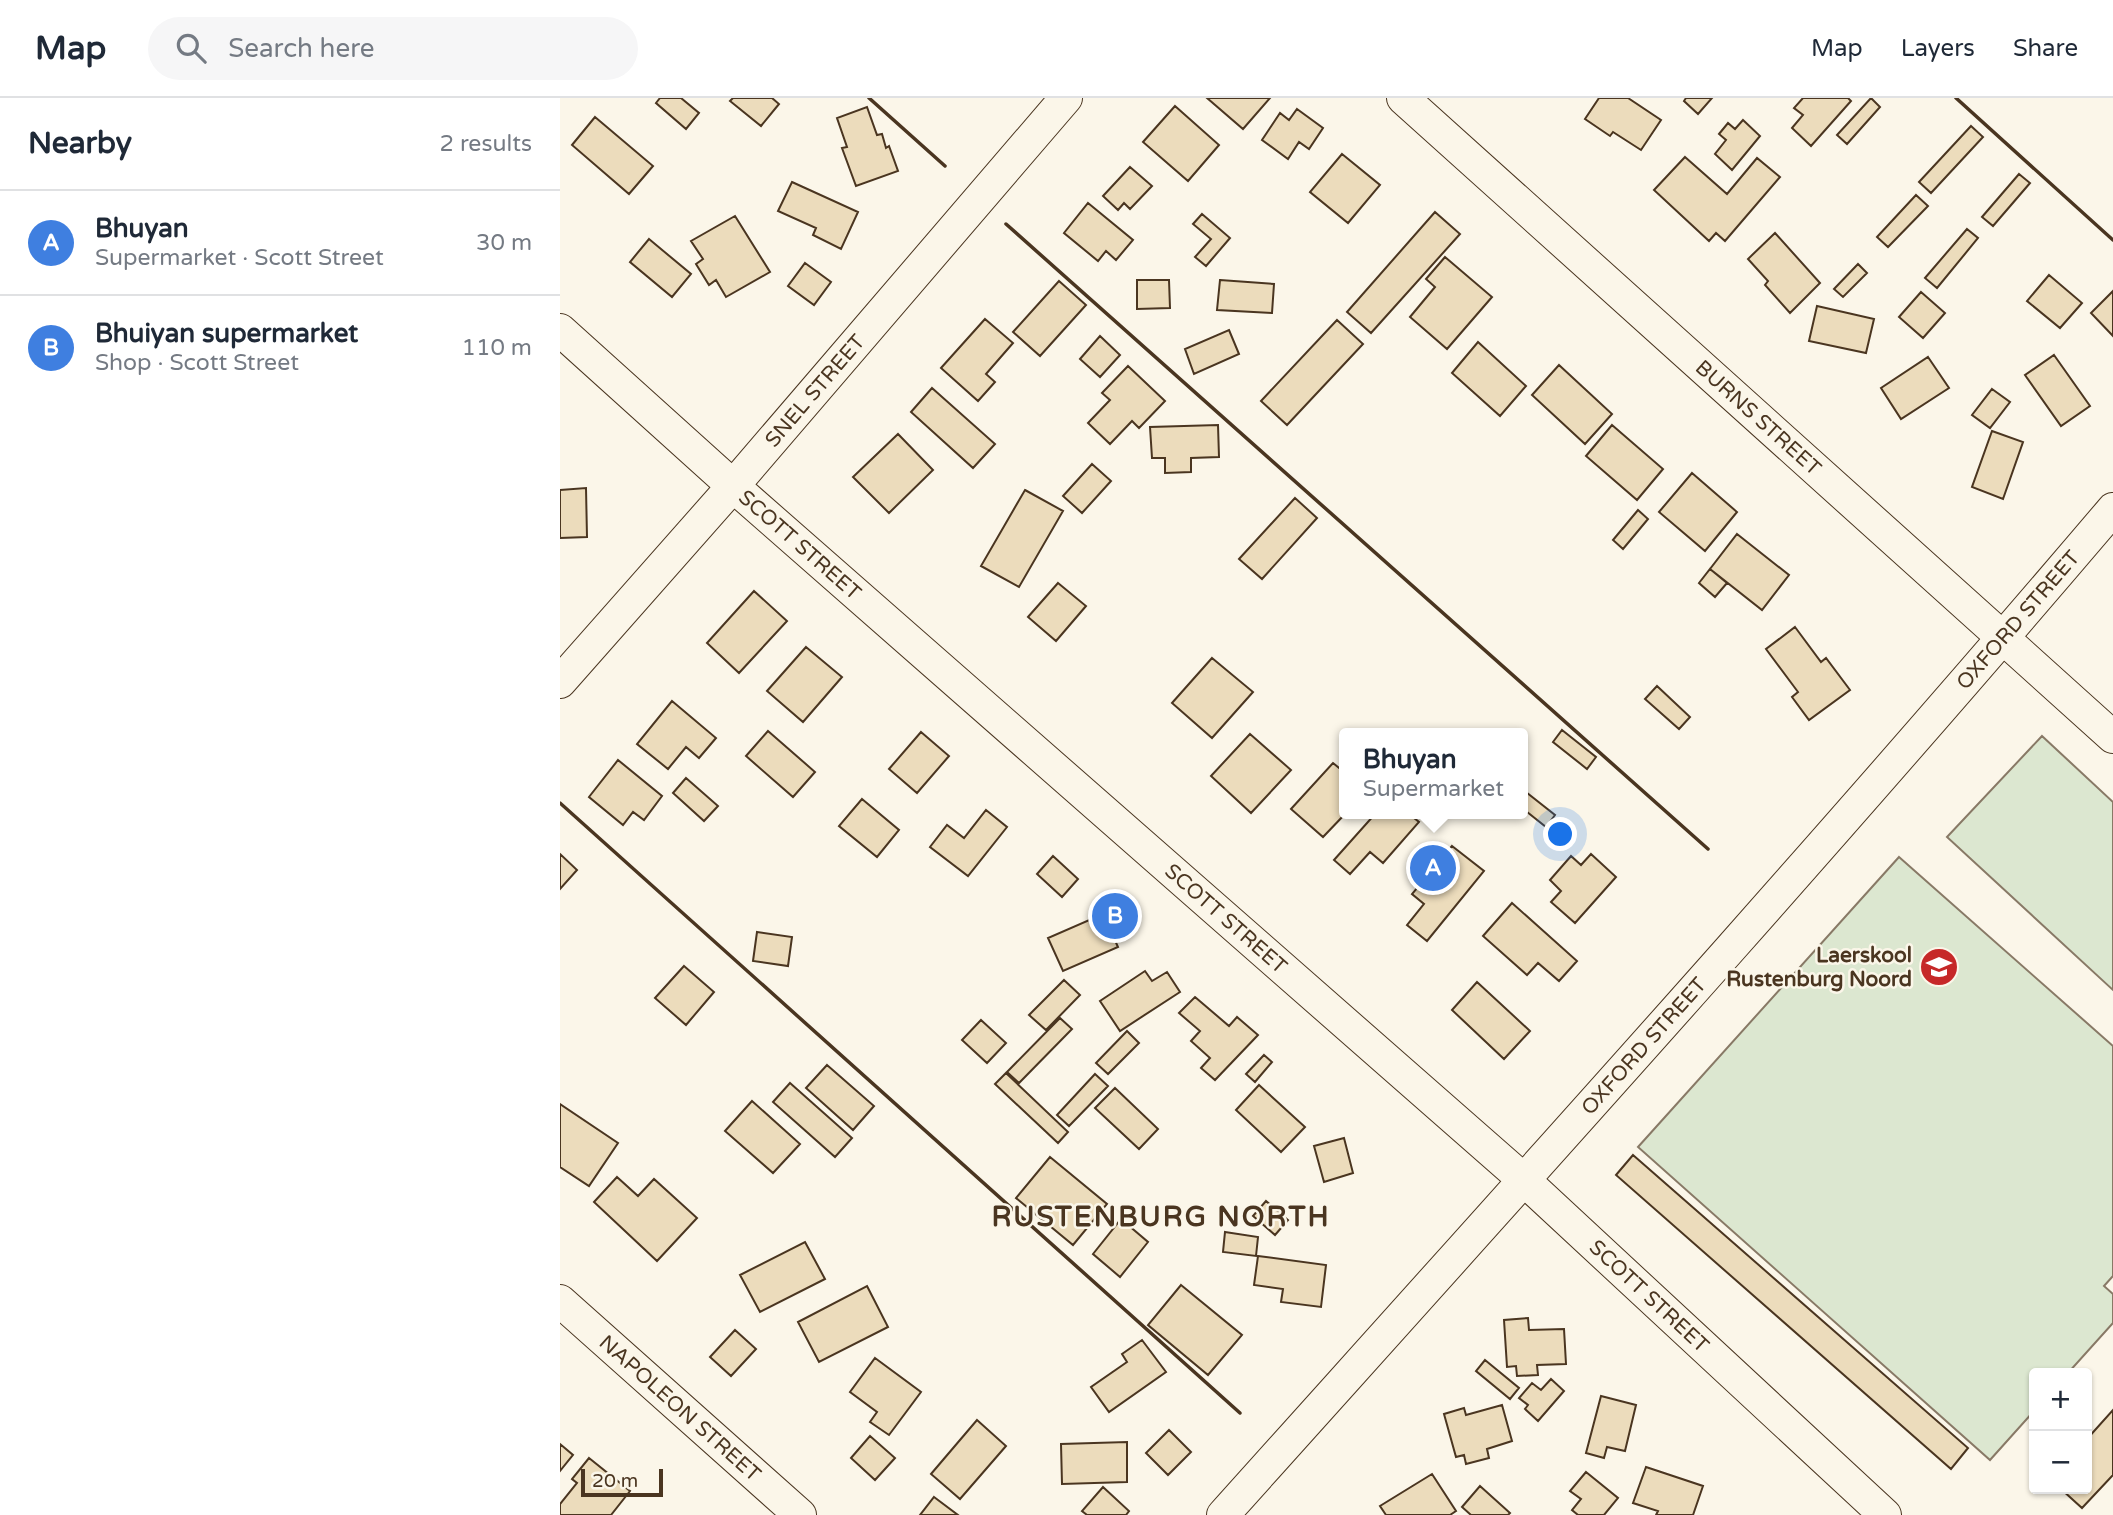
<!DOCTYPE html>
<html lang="en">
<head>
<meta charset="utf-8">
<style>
	body { margin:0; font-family:"Varela Round",sans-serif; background:#f6f6f7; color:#1f2937 }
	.controls { position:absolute; right:21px; bottom:21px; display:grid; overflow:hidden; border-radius:7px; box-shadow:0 2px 5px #0004 }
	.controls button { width:63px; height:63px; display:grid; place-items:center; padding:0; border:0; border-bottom:2px solid #e0e1e3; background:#fff; color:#1f2937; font:35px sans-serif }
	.scale { position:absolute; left:21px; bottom:18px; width:82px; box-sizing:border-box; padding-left:7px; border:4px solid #4a3520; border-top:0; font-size:19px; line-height:24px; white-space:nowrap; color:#4a3520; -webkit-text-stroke:5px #fbf6e9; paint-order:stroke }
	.you { position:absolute; left:1001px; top:737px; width:24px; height:24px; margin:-18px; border:5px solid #fff; border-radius:50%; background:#1a73e8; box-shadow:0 0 0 10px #1a73e833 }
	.badge { display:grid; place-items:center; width:46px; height:46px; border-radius:50%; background:#7c3aed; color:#fff; font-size:23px; font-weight:700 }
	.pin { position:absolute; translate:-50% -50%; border:4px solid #fff; box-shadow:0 2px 7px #0006 }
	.popup { position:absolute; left:779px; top:630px; width:189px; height:91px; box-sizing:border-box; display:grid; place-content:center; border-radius:7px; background:#fff; filter:drop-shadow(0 2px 5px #0005); font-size:23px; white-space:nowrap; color:#747a83 }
	.popup b { font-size:26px; color:#1f2937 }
	.popup::after { content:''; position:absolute; left:50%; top:100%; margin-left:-14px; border:14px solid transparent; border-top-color:#fff }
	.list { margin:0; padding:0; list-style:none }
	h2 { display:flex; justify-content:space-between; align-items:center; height:91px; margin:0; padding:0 28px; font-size:30px }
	h2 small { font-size:23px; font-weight:400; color:#747a83 }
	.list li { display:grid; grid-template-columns:46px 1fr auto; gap:21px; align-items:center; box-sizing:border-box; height:105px; padding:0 28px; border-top:2px solid #e0e1e3 }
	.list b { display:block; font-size:26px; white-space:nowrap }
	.list p { margin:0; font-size:23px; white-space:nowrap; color:#747a83 }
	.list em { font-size:23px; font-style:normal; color:#747a83 }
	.icon { flex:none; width:38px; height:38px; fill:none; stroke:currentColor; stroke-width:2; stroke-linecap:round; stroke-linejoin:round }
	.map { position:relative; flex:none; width:1553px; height:1417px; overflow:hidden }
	header { display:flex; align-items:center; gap:42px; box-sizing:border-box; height:98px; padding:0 35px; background:#fff; border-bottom:2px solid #e0e1e3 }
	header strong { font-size:33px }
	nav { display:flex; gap:38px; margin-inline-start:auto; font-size:24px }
	.search { width:490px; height:63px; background:#f6f6f7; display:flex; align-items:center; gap:18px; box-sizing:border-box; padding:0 24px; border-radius:38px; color:#747a83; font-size:26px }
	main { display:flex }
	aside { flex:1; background:#fff }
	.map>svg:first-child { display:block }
	.green { fill:#dce7d0; stroke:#887966; stroke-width:2 }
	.building { fill:#ecdcbc; stroke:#4a3520; stroke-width:2 }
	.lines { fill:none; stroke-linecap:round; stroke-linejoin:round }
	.minor-casing { stroke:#4a3520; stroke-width:34 }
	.minor { stroke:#fbf6e9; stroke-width:32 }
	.wall { stroke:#4a3520; stroke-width:3.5 }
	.labels { text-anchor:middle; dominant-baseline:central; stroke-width:5; stroke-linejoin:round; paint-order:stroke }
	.street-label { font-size:21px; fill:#4a3520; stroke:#fbf6e9 }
	.poi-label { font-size:21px; font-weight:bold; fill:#4a3520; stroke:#fbf6e9; text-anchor:end }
	.district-label { font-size:28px; font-weight:bold; letter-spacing:2px; fill:#4a3520; stroke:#fbf6e9 }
</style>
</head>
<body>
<header>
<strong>Map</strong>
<div class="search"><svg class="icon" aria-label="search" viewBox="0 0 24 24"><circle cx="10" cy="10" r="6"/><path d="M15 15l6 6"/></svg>Search here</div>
<nav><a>Map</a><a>Layers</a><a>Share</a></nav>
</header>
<main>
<aside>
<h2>Nearby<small>2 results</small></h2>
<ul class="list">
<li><span class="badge" style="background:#3f7fe0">A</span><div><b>Bhuyan</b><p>Supermarket · Scott Street</p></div><em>30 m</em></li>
<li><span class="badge" style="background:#3f7fe0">B</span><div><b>Bhuiyan supermarket</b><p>Shop · Scott Street</p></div><em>110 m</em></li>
</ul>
</aside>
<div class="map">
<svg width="1553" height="1417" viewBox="0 0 1553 1417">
	<rect width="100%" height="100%" fill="#fbf6e9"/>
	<path class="green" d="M1482,638l71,66v188l-166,-153z
		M1339,759l214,189v230l-9,10 9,8v29l-45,50h-34v38l-44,49 -352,-313z"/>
	<path class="building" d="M100,0h21l18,15 -13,16 -30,-26z
		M173,0h39l7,6 -18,22 -31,-25z
		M647,0h63l-27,31z
		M1039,0h29l33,22 -20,30 -28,-18 -3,4 -25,-17z
		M1126,0h26l-14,16 -14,-13z
		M1243,0h45l3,3 -40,45 -19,-18 11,-13 -9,-7z
		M1311,0l9,9 -33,37 -10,-9z
		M615,8l44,39 -31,36 -45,-39z
		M307,9l10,28 5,-1 4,14 3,-2 9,25 -42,15 -14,-38 5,-1 -10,-29z
		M737,11l26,19 -14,21 -10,-7 -11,17 -26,-19 18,-27 9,7z
		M35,19l58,49 -24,28 -57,-49z
		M1183,22l17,16 -28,34 -17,-16 11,-14 -7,-6 9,-11 7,6z
		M1411,28l12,11 -52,56 -12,-11z
		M782,56l38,31 -32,38 -38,-31z
		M1125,59l42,37 30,-36 23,19 -55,64 -9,-8 -7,8 -55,-51z
		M570,69l22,19 -22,23 -6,-6 -6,7 -15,-14z
		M1459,76l11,9 -37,43 -11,-9z
		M232,84l66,30 -17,37 -28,-14 3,-7 -38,-17z
		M1356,97l12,11 -40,41 -11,-10z
		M528,105l45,37 -17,20 -10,-9 -8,10 -34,-28z
		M875,114l25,22 -89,99 -24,-21z
		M642,116l28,24 -24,28 -11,-9 16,-18 -18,-15z
		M175,118l35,56 -44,25 -10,-17 -7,5 -13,-21 7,-5 -12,-18z
		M1407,131l11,9 -41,50 -12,-10z
		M1215,135l45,50 -30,30 -25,-28 3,-4 -20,-22z
		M89,141l42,35 -19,23 -42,-35z
		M885,159l47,40 -45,52 -37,-32 25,-30 -9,-8z
		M245,165l26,19 -17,23 -26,-19z
		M1298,166l9,9 -24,24 -9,-8z
		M1489,177l33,28 -22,25 -33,-27z
		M577,182h32l1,28 -33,1z
		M660,182l54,4 -2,29 -55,-3z
		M499,183l27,24 -46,51 -27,-24z
		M1553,193v45l-22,-23z
		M1361,194l24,21 -22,25 -24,-21z
		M1257,208l57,13 -8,34 -57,-12z
		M425,221l28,24 -27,31 9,8 -17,19 -37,-33z
		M777,222l26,24 -76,81 -26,-24z
		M669,232l10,24 -45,20 -9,-25z
		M540,238l20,19 -20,22 -20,-18z
		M918,244l48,44 -26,30 -48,-43z
		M1494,257l36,51 -29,20 -36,-51z
		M1368,259l21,31 -48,31 -20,-31z
		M999,267l53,49 -27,30 -53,-49z
		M568,268l37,35 -26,27 -7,-7 -22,23 -22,-21 22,-23 -8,-7z
		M372,290l63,56 -22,24 -62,-56z
		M1432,291l18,13 -20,26 -18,-13z
		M658,327l1,32 -28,1v14l-26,1v-15h-13l-2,-31z
		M1052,327l51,44 -26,31 -51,-44z
		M1432,333l31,11 -20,57 -31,-12z
		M338,336l35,36 -44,43 -36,-36z
		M532,366l19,17 -29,32 -19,-17z
		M1132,375l45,39 -32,39 -46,-39z
		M26,390l1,49 -27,1v-48z
		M465,392l38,21 -44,76 -38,-21z
		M735,400l22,20 -55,61 -23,-20z
		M1078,412l10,9 -25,30 -10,-9z
		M1177,436l52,41 -27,35 -52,-41z
		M1150,471l17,14 -12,14 -16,-14z
		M498,485l28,23 -30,35 -28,-24z
		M194,493l33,30 -48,52 -32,-30z
		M1235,529l26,35 5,-4 24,32 -41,30 -17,-23 6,-5 -32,-43z
		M246,549l36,30 -39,45 -36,-31z
		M652,560l41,34 -41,46 -40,-35z
		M1097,588l33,31 -11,12 -34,-30z
		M112,603l44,37 -17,20 -13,-11 -18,22 -31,-25z
		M1002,632l34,27 -9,12 -34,-27z
		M208,633l47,41 -22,25 -47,-41z
		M361,634l28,24 -32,37 -28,-24z
		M690,636l41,36 -40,43 -40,-37z
		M58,662l44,36 -18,24 -11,-8 -10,13 -34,-28z
		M773,665l11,9 1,42 -22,23 -32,-28z
		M126,680l32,28 -14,15 -31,-28z
		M962,691l33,26 -9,12 -24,-19z
		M302,701l37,31 -22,27 -38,-31z
		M426,712l21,17 -39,49 -38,-29 17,-22 17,13z
		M815,716h34l10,8 -36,41 -13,-11 -20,22 -16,-14z
		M892,748l32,25 -57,70 -20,-16 17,-21 -12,-10z
		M0,756l17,16 -17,19z
		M1031,756l25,23 -41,46 -24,-21 10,-11 -11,-11 21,-24 10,9z
		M493,758l25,23 -16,18 -25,-23z
		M952,805l65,58 -18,20 -21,-18 -11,12 -44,-39z
		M543,816l15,33 -55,24 -15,-33z
		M197,834l35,5 -4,29 -35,-5z
		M124,868l30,26 -28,33 -31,-27z
		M585,873l7,10 15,-9 13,20 -60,39 -20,-30z
		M504,882l16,15 -34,35 -17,-15z
		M917,884l53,49 -26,28 -52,-49z
		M635,899l34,29 8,-9 21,18 -43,45 -14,-12 9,-10 -19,-17 9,-10 -21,-18z
		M500,920l12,11 -53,54 -12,-11z
		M421,922l25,23 -19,20 -25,-23z
		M567,933l12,12 -31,31 -12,-11z
		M704,957l8,7 -17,20 -9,-8z
		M267,967l47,41 -21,24 -47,-42z
		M446,975l62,59 -10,11 -63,-59z
		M535,976l13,12 -39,40 -12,-11z
		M230,985l62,55 -17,19 -62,-55z
		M699,987l46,42 -24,25 -45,-42z
		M555,990l43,41 -19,20 -44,-41z
		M192,1003l48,43 -27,29 -48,-42z
		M0,1006l58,39 -29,43 -29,-19z
		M784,1040l9,35 -29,9 -10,-36z
		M1073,1057l335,293 -17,21 -335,-294z
		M490,1059l57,47 -34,41 -57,-47z
		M57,1079l21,19 16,-17 43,39 -40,43 -63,-59z
		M706,1103l22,19 -13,15 -22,-19z
		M561,1121l27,23 -28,35 -27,-23z
		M665,1134l33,5 -2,19 -33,-4z
		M245,1144l20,37 -65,33 -20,-37z
		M698,1158l68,9 -5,42 -40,-5 2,-13 -29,-4z
		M621,1187l61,50 -34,40 -60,-50z
		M307,1188l21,41 -69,35 -21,-40z
		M968,1220l1,12 35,-1 2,35 -29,1 1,10 -21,1 -1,-10 -9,1 -3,-47z
		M175,1232l21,19 -25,27 -21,-19z
		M582,1242l24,32 -57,40 -18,-25 36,-25 -5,-8z
		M315,1260l46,34 -32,43 -19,-13 7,-10 -27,-20z
		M925,1262l34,28 -9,11 -34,-28z
		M991,1281l13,12 -26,30 -13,-12 3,-4 -9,-7 13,-15 9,7z
		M1041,1298l35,9 -11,46 -18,-4 -3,11 -18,-5z
		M942,1307l10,36 -25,8 2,9 -23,6 -2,-9 -8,2 -12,-43 20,-6 2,7z
		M1553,1312v65l-31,33 -21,-19h26v-50z
		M417,1322l29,26 -46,53 -29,-25z
		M609,1332l22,22 -23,23 -22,-22z
		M310,1338l25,22 -20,22 -24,-22z
		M567,1344v40l-65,2 -1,-40z
		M0,1346l13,11 -13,16z
		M29,1360l41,33 -19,24h-51v-11l17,-21 -5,-4z
		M1086,1369l57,19 -10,29h-37l2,-4 -25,-8z
		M1026,1374l32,26 -14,17h-26l-6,-5 9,-11 -11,-8z
		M872,1376l24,37 -6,4h-64l-6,-9z
		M920,1388l30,27 -2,2h-37l-9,-8z
		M543,1389l26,24 -3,4h-39l-5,-4z
		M374,1399l24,18h-38z"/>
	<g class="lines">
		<defs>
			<g id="minor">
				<path id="s1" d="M843,0l710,639"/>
				<path id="s2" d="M0,232l173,156 791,694 361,335"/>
				<path id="s3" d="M0,584l173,-196 333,-388"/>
				<path id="s4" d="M0,1203l240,214"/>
				<path id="s5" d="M663,1417c299,-333 600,-665 890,-1006"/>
			</g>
		</defs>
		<use href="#minor" class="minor-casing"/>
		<use href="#minor" class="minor"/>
		<path class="wall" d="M309,0l76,68
			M1396,0l157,142
			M446,126l702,625
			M0,705l680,610"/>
	</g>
	<defs>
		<symbol id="school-disc" viewBox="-11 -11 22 22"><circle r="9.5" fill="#c62828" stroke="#fbf6e9"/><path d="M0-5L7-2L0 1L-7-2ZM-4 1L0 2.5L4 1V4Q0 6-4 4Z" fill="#fff"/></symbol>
	</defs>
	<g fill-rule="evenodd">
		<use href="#school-disc" x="1357" y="847" width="44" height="44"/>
	</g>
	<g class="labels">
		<g class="street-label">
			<text stroke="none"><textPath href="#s3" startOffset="387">SNEL STREET</textPath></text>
			<text stroke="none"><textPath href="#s1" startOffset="478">BURNS STREET</textPath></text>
			<text stroke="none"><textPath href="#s2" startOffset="322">SCOTT STREET</textPath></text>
			<text stroke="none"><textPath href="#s5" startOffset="1197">OXFORD STREET</textPath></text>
			<text stroke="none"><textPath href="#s2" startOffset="889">SCOTT STREET</textPath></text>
			<text stroke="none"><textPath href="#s5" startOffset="630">OXFORD STREET</textPath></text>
			<text stroke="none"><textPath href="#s2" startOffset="1456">SCOTT STREET</textPath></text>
			<text stroke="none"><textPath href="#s4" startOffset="161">NAPOLEON STREET</textPath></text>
		</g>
		<g class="poi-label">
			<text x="1352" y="857">Laerskool<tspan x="1352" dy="24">Rustenburg Noord</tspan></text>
		</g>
		<g class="district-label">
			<text x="601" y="1119">RUSTENBURG NORTH</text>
		</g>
	</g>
</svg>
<div class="controls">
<button>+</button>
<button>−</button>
</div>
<div class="scale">20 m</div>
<div class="you"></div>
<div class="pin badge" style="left:873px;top:770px;background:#3f7fe0">A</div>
<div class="popup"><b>Bhuyan</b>Supermarket</div>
<div class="pin badge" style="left:555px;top:818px;background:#3f7fe0">B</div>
</div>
</main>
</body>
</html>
